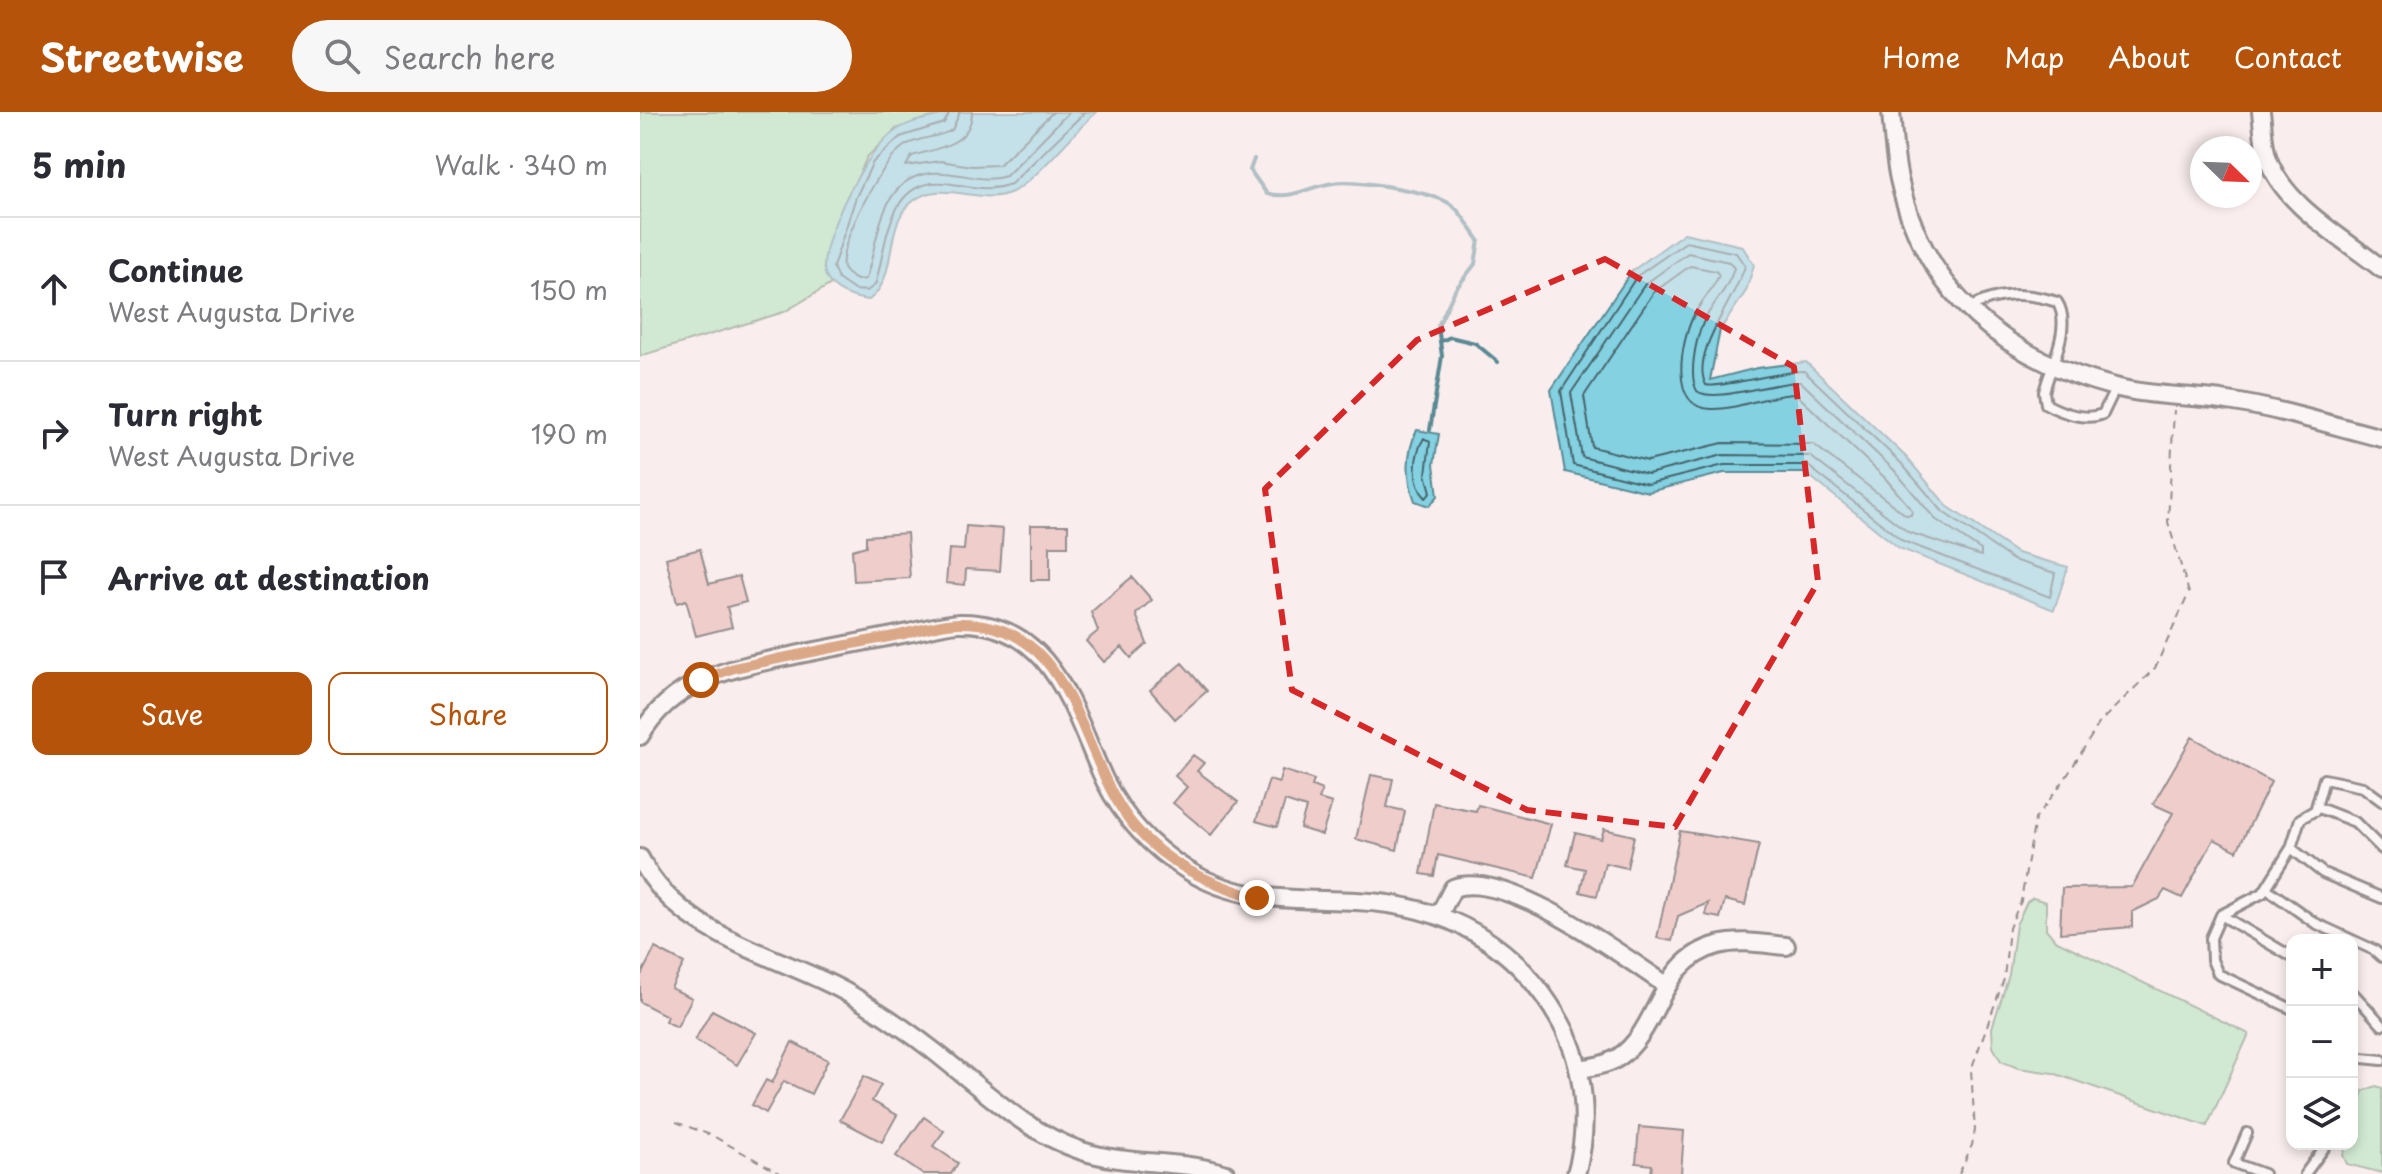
<!DOCTYPE html>
<html lang="en">
<head>
<meta charset="utf-8">
<style>
	body { margin:0; font-family:"Playpen Sans",sans-serif; background:#f7f7f7; color:#2b2b33 }
	.controls { position:absolute; right:24px; bottom:24px; display:grid; overflow:hidden; border-radius:16px; box-shadow:0 4px 12px #0003 }
	.controls button { width:72px; height:72px; display:grid; place-items:center; padding:0; border:0; border-bottom:2px solid #e1e1e2; background:#fff; color:#2b2b33; font:40px sans-serif }
	.compass { position:absolute; left:1550px; top:24px; width:72px; height:72px; border-radius:50%; background:#fff; box-shadow:0 4px 12px #0003; rotate:113deg }
	.stop { position:absolute; width:24px; height:24px; margin:-18px; border:6px solid #b45309; border-radius:50%; background:#fff }
	.stop.end { background:#b45309; border-color:#fff; box-shadow:0 2px 8px #0008 }
	.list { margin:0; padding:0; list-style:none }
	h2 { display:flex; justify-content:space-between; align-items:center; height:104px; margin:0; padding:0 32px; font-size:34px }
	h2 small { font-size:26px; font-weight:400; color:#7c7c81 }
	.list li { display:grid; grid-template-columns:52px 1fr auto; gap:24px; align-items:center; box-sizing:border-box; height:144px; padding:0 32px; border-top:2px solid #e1e1e2 }
	.list b { display:block; font-size:30px; white-space:nowrap }
	.list p { margin:0; font-size:26px; white-space:nowrap; color:#7c7c81 }
	.list em { font-size:26px; font-style:normal; color:#7c7c81 }
	.actions { display:flex; gap:16px; padding:24px 32px }
	.actions a { flex:1; padding:18px 0; border:2px solid #b45309; border-radius:16px; text-align:center; font-size:28px; color:#b45309 }
	.actions .main { background:#b45309; color:#fff }
	.icon { flex:none; width:44px; height:44px; fill:none; stroke:currentColor; stroke-width:2; stroke-linecap:round; stroke-linejoin:round }
	.map { position:relative; flex:none; width:1742px; height:1062px; overflow:hidden }
	header { display:flex; align-items:center; gap:48px; box-sizing:border-box; height:112px; padding:0 40px; background:#b45309; color:#fff }
	header strong { font-size:38px }
	nav { display:flex; gap:44px; margin-inline-start:auto; font-size:28px }
	.search { width:560px; height:72px; background:#f7f7f7; display:flex; align-items:center; gap:20px; box-sizing:border-box; padding:0 28px; border-radius:44px; color:#7c7c81; font-size:30px }
	main { display:flex }
	aside { flex:1; background:#fff }
	.map>svg:first-child { display:block }
	.green { fill:#9fe4b1; stroke:#5e8066; stroke-width:2 }
	.water { fill:#84d1e2; stroke:#5a8993; stroke-width:2 }
	.lines { fill:none; stroke-linecap:round; stroke-linejoin:round }
	.shore { stroke:#46646b; stroke-width:2 }
	.stream { stroke:#5a8993; stroke-width:4 }
	.building { fill:#e2a7a3; stroke:#1c1c1c; stroke-width:2 }
	.lane-casing { stroke:#1c1c1c; stroke-width:14 }
	.street-casing { stroke:#1c1c1c; stroke-width:22 }
	.path { stroke:#1c1c1c; stroke-width:2; stroke-dasharray:8 6; stroke-linecap:butt }
	.lane { stroke:#fff; stroke-width:8 }
	.street { stroke:#fff; stroke-width:16 }
	.route { stroke:#b45309; stroke-width:10 }
	.marked { fill:none; stroke:#d62828; stroke-width:6; stroke-dasharray:16 10; stroke-linejoin:round }
</style>
</head>
<body>
<header>
<strong>Streetwise</strong>
<div class="search"><svg class="icon" aria-label="search" viewBox="0 0 24 24"><circle cx="10" cy="10" r="6"/><path d="M15 15l6 6"/></svg>Search here</div>
<nav><a>Home</a><a>Map</a><a>About</a><a>Contact</a></nav>
</header>
<main>
<aside>
<h2>5 min<small>Walk · 340 m</small></h2>
<ul class="list">
<li><svg class="icon" aria-label="ahead" viewBox="0 0 24 24"><path d="M12 20V5M6 11l6-6 6 6"/></svg><div><b>Continue</b><p>West Augusta Drive</p></div><em>150 m</em></li>
<li><svg class="icon" aria-label="right" viewBox="0 0 24 24"><path d="M7 20v-9h11M14 6l5 5-5 5"/></svg><div><b>Turn right</b><p>West Augusta Drive</p></div><em>190 m</em></li>
<li><svg class="icon" aria-label="arrive" viewBox="0 0 24 24"><path d="M6 21V4h12l-3 4 3 4H6"/></svg><div><b>Arrive at destination</b></div></li>
</ul>
<div class="actions"><a class="main">Save</a><a>Share</a></div>
</aside>
<div class="map">
<svg width="1742" height="1062" viewBox="0 0 1742 1062">
	<rect width="100%" height="100%" fill="#f9eded"/>
	<filter id="ink" filterUnits="userSpaceOnUse"><feTurbulence type="fractalNoise" baseFrequency=".0125" numOctaves="2"/><feDisplacementMap in="SourceGraphic" scale="16" xChannelSelector="R" yChannelSelector="G"/><feConvolveMatrix kernelMatrix="1 2 1 2 8 2 1 2 1" color-interpolation-filters="sRGB"/></filter>
	<g filter="url(#ink)">
		<path class="green" d="M0,0h314l-58,17 -29,28 -31,68 -12,42 7,17 -47,28 -144,44z
			M1393,786l13,4v27l9,11 194,94 -42,92 -154,-53 -35,-5 -17,-7 -8,-14 -1,-19 17,-53 7,-50 11,-23z
			M1736,974l6,2v85l-35,-9 -4,-9 4,-11h5v-15l8,-4 -5,-6 8,-28z"/>
		<path class="water" d="M314,0h143c-22,18 -63,71 -85,80 -33,15 -70,-15 -100,10 -30,24 -12,74 -43,98 -18,-2 -45,-11 -45,-34 1,-36 42,-115 71,-135 15,-11 41,-14 59,-19z
			M1044,121l58,13 12,19 -8,26 -26,39 -10,50 47,-12 49,-6 101,96 40,48 70,47 51,14 -14,43 -155,-62 -93,-75h-82l-76,19 -83,-20 -14,-82 81,-119z
			M777,318l22,4 -5,30 4,32 -9,10 -14,-5c-9,-24 -9,-48 2,-71z"/>
		<g class="lines">
			<path class="shore" d="M310,0l-6,11 -44,14 -27,25 -17,35 -23,70 5,12 16,11 13,1 8,-6c12,-37 11,-107 69,-102 24,2 42,10 67,1l74,-72
				M320,0l-8,18c-14,8 -34,7 -48,16 -21,14 -66,97 -61,122 2,6 9,9 14,12l9,-1c14,-43 13,-111 78,-106 22,1 40,10 62,3l63,-64
				M332,0c-1,33 -34,36 -60,44l-6,10 34,-5 32,5 27,-1 54,-53
				M1046,130l50,11 9,13c-8,30 -56,88 -39,119 9,4 77,-14 98,-14l97,92 42,49 70,48 42,13 -5,24 -147,-56 -96,-76h-83l-76,19 -75,-19 -12,-74 76,-115z
				M1048,141l41,9 5,6c-6,22 -22,35 -31,55 -7,16 -15,52 -6,68 17,13 78,-10 104,-9l93,88 41,49 46,31v6l-73,-24 -98,-76 -87,-1 -75,19 -66,-17 -11,-64 74,-109z
				M1050,154l26,5 3,4c-6,15 -19,27 -26,42 -12,25 -25,91 18,92 28,1 57,-15 85,-15l89,84 27,32 -1,5h-5l-93,-71 -90,-1 -75,18 -56,-14 -8,-51 70,-104z
				M784,326l6,4 -4,32 5,18 -5,6c-15,-14 -12,-44 -2,-60z"/>
			<path class="stream" d="M614,47l-4,11 17,24c30,5 39,-7 66,-11 22,-4 104,9 120,23 10,8 18,24 26,34l-4,24 -20,26 -17,36 4,30 -12,74
				M800,230l10,-5 25,6 23,19"/>
		</g>
		<path class="building" d="M391,413h37v21h-18v34h-19z
			M326,414l37,3 -3,42 -34,-2 -1,16 -19,-2 3,-34 15,1z
			M267,421l3,45 -56,3 -2,-31 14,-4v-10z
			M60,437l9,35 30,-8 7,26 -19,5 5,20 -36,9 -10,-36 -9,3 -11,-45z
			M492,465l20,23 -16,14 11,30 -16,14 -9,-11 -18,15 -18,-21 12,-10 -7,-19z
			M542,551l25,28 -32,28 -25,-29z
			M1552,625l79,45 -34,69 -23,-12 -32,59 -17,-8 -6,9 -27,13v15l-72,6 2,-45 70,-1 41,-74 -20,-9z
			M553,643l11,8 -7,8 41,31 -27,33 -38,-32 14,-16 -12,-11z
			M642,658l32,10 -2,6 10,4 -3,9 13,4 -10,32 -22,-7 6,-20 -21,-7 -8,26 -21,-6 13,-41 10,3z
			M731,663l22,4 -6,28 18,4 -8,39 -41,-11z
			M794,691l42,8 2,-6 73,19 -15,54 -98,-23 -4,21 -13,-2z
			M964,717l30,7 -7,32 -22,-5 -8,33 -17,-4 5,-23 -18,-4 8,-32 26,6z
			M1040,719l79,13 -14,61 -20,-5 -5,18 -15,-3 3,-12 -30,13 -6,25 -15,-3z
			M15,836l29,15 -13,25 21,10 -15,29 -12,-6 2,-5 -27,-14v-25z
			M72,898l44,23 -19,32 -42,-25z
			M152,930l36,18 -17,34 -27,-13 -18,32 -14,-8 14,-25 6,3z
			M224,964l17,9 -9,16 25,14 -15,27 -42,-22z
			M284,1005l20,14 -11,15 25,17 -7,11h-29l-26,-18z
			M999,1015l45,4 -3,43h-30l1,-9 -16,-2z"/>
		<g class="lines">
			<defs>
				<path id="lane" d="M1329,196c29,-16 57,-16 88,-6 16,24 -7,65 -13,90l2,12c16,9 40,17 57,10l13,-27
					M1675,699l9,-32 39,8 19,14
					M1651,736l-28,45 -42,22 -10,23 1,22 6,14 74,35
					M1742,737l-27,-27 -36,-14 -19,11 -9,29 32,25 59,25
					M1627,777l48,34 59,27 8,7
					M1581,803l71,42
					M1712,880l30,33
					M1712,945l30,3
					M1607,1021l-13,30 30,11
					M1665,1062l22,-30"/>
				<path id="street" d="M1251,0c2,22 3,45 8,67 26,116 108,181 220,209 35,9 73,7 109,13 52,8 103,24 154,37
					M1621,0c2,14 2,30 6,44 15,49 77,82 115,113
					M0,624c34,-60 98,-69 160,-82 36,-7 72,-14 108,-21 16,-3 34,-9 51,-10 96,-2 114,91 146,158 19,38 47,67 82,89 54,34 109,28 169,31 91,4 160,41 205,122 24,44 29,103 15,151
					M0,746c42,84 148,97 221,143 33,20 64,42 94,67 40,32 76,66 127,83 46,15 98,8 144,23
					M799,803l14,-27c53,-19 167,66 213,97
					M938,957c14,-2 29,-4 41,-12 43,-30 38,-96 99,-112 23,-6 46,-1 68,1"/>
			</defs>
			<use href="#lane" class="lane-casing"/>
			<use href="#street" class="street-casing"/>
			<path class="path" d="M36,1010l37,14 68,38
				M1319,1062l13,-29 3,-15 -4,-60 33,-91 5,-51 12,-27 14,-82 30,-40 35,-57 55,-54 34,-75 -21,-71 6,-112"/>
			<use href="#lane" class="lane"/>
			<use href="#street" class="street"/>
		</g>
	</g>
	<g class="lines" filter="url(#ink)">
		<path class="route" d="M61,568l33,-12c53,-11 107,-22 160,-32 21,-4 45,-13 65,-13 120,-1 117,134 175,203 33,39 75,57 123,72"/>
	</g>
	<path d="M0 0H1742V1062H0ZM965,147l189,108 24,215 -143,245 -148,-17 -235,-120 -27,-201 152,-149z" fill="#f9eded" fill-opacity=".55" fill-rule="evenodd"/>
	<path class="marked" d="M965,147l189,108 24,215 -143,245 -148,-17 -235,-120 -27,-201 152,-149z"/>
</svg>
<div class="controls">
<button>+</button>
<button>−</button>
<button><svg class="icon" aria-label="layers" viewBox="0 0 24 24"><path d="M12 4l9 5-9 5-9-5zM3 14l9 5 9-5"/></svg></button>
</div>
<svg class="compass" viewBox="-18 -18 36 36"><path d="M0-13l5 13h-10z" fill="#e53935"/><path d="M0 13l5-13h-10z" fill="#7c7c81"/></svg>
<div class="stop" style="left:61px;top:568px"></div>
<div class="stop end" style="left:617px;top:786px"></div>
</div>
</main>
</body>
</html>
